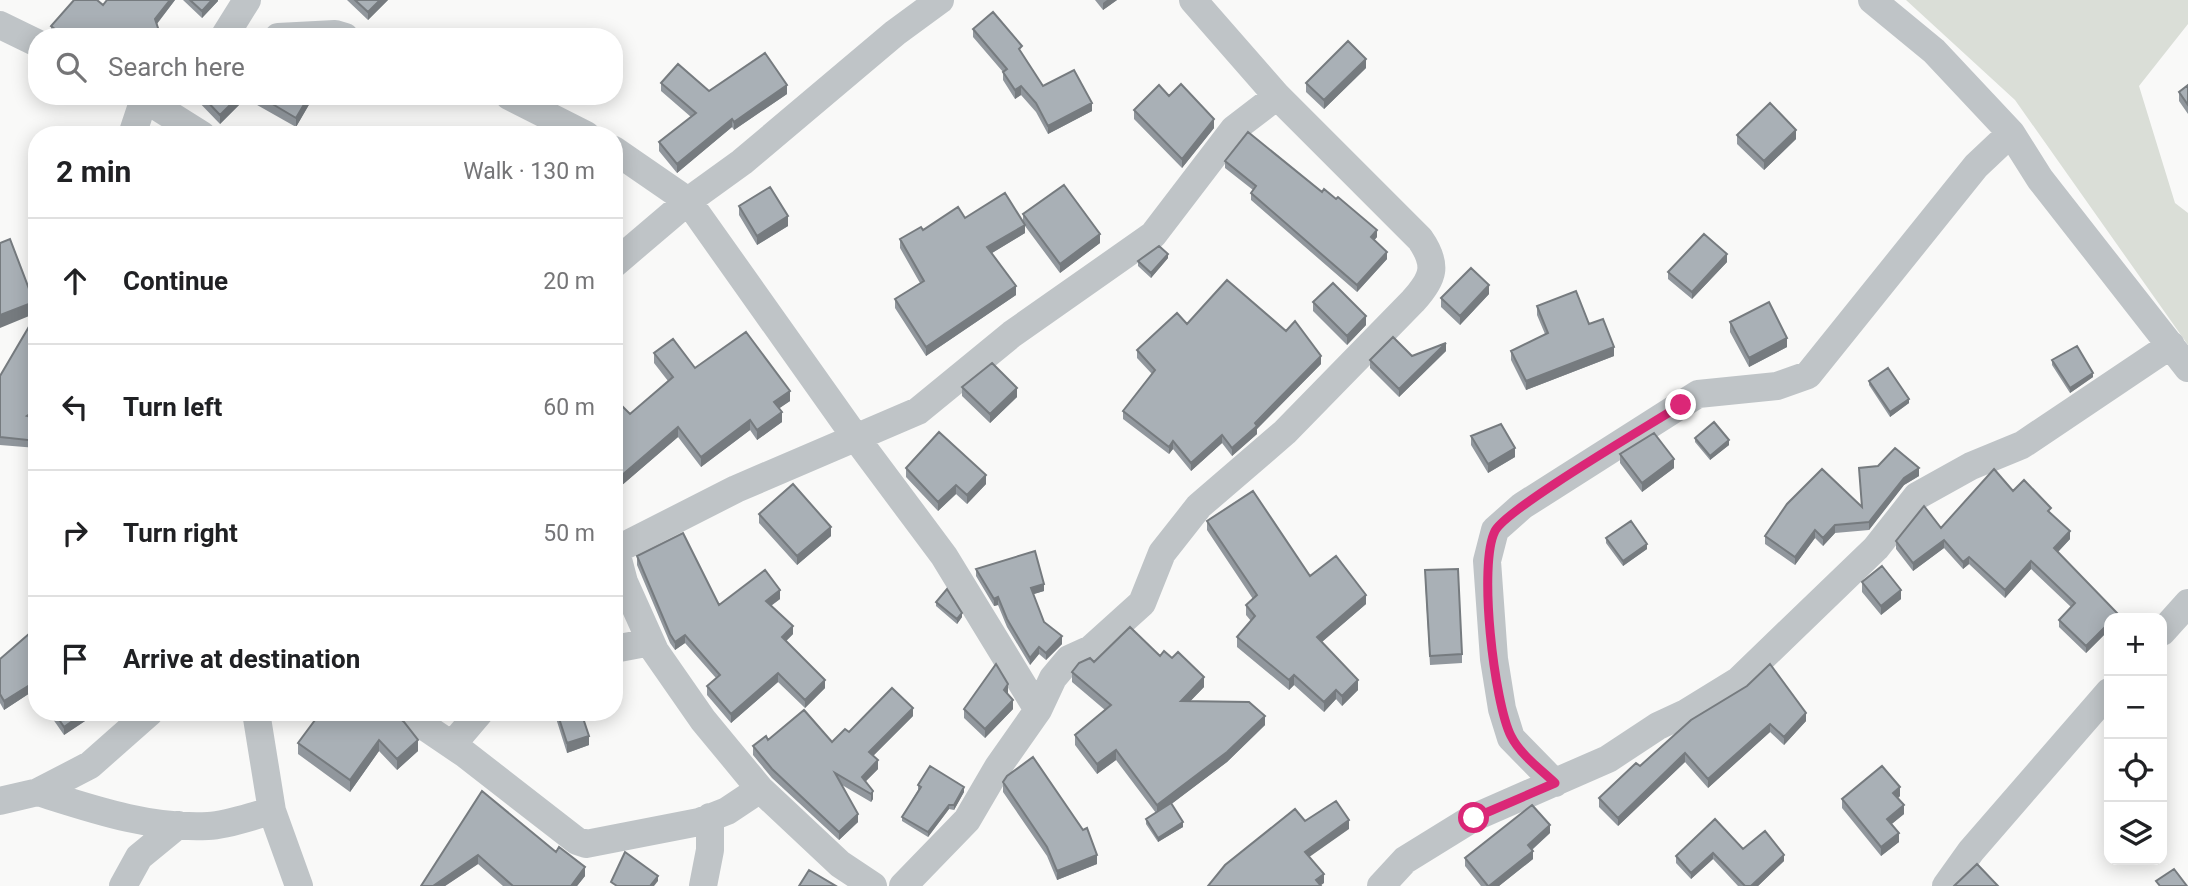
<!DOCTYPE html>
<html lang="en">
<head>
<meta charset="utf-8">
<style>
	body { margin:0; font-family:Roboto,sans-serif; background:#f2f2f2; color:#202124 }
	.controls { position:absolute; right:21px; bottom:21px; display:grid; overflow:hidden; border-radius:14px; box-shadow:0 4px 18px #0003 }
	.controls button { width:63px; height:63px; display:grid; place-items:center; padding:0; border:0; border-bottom:2px solid #e0e0e0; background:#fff; color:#202124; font:35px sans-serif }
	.stop { position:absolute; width:21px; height:21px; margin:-16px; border:5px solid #db2777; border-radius:50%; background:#fff }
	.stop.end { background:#db2777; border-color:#fff; box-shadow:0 2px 7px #0008 }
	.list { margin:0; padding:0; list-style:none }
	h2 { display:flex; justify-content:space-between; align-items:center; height:91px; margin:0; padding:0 28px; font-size:30px }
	h2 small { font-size:23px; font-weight:400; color:#757577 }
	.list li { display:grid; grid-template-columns:46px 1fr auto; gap:21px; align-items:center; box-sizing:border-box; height:126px; padding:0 28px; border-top:2px solid #e0e0e0 }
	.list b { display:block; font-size:26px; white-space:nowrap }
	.list em { font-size:23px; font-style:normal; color:#757577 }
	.icon { flex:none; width:38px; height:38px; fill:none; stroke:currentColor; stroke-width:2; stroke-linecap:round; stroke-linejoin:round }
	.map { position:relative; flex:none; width:2188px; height:886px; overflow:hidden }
	.search { position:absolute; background:#fff; box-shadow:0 4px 18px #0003; left:28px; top:28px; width:595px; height:77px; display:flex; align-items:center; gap:18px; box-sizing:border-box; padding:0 24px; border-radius:28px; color:#757577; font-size:26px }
	.panel { position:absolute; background:#fff; box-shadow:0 4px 18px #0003; left:28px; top:126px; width:595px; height:595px; border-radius:28px }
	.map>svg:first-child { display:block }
	.green { fill:#daded7 }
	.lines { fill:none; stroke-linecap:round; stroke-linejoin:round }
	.minor { stroke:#bfc4c7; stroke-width:28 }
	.wall { fill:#91979d }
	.shaded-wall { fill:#767b7f }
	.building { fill:#a9b0b6; stroke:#767b7f; stroke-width:2 }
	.route { stroke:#db2777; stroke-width:9 }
</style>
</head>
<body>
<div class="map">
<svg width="2188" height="886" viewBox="0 0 2188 886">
	<rect width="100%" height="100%" fill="#f9f9f8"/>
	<path class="green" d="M1906,0h282v24l-49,62 36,117 13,10v132l-173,-245z"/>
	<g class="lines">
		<path class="minor" d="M1872,0l62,51 77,82 29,46 148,189
			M0,25l37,18
			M224,37l23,-37
			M278,37l57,-3 10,3
			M140,96l62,39
			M509,96l77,39
			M132,135l13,-39
			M614,150l74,51 168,237 88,118 94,154
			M614,264l74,-63 54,-39 153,-129 45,-33
			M614,544l10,38 31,69 48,69 57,69 80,75 33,22
			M616,550l120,-61 182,-78 94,-77 141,-99 81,-106 43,-33
			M2162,632l26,-29
			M614,649l37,-7
			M256,712l16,99 27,75
			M403,712l62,42 112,87 9,3 113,-22 28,-11 33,-22
			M452,745l28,-33
			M1555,783l-44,-45 -9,-29 -8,-50 -7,-98 8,-31 27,-24 176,-112 79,-8 31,-11 168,-209 35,-33
			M38,792c54,17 112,37 170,34 21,-1 43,-10 64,-15
			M0,801l38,-9 52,-27 60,-53
			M123,886l16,-29 39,-32
			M703,886l7,-36v-33
			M903,886l64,-66 31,-53 40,-57 15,-32 16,-19 22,-10 51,-46 20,-50 37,-47 86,-74 128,-131c21,-23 25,-36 7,-62l-143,-143 -84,-96
			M1381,886l24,-26 68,-42 135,-59 50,-33 28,-13 52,-32 138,-133 41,-52 54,-30 51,-21 149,-100
			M1946,886l25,-35 138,-159"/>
	</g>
	<path class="wall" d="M107,0h68l-18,24 4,13h-106l-4,-4v-7l52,-21z
		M183,0h35v1l-16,17z
		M347,0h41l-20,20z
		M1095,0h22l-14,10z
		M973,29l49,25 21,32 49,25 -44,23 -12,-22 -15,-17 -6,4 -12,-19v-8l-30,-35z
		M1366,68l-42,41 -18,-17v-9z
		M661,83l48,8 78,3 -53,36 -2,-3 -55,46 -18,-22v-9l32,-25 -30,-26z
		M2188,85v29l-9,-13v-9z
		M193,96h55l-28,28z
		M252,96h62l-18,31 -44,-25z
		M1134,110l80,18 -32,40 -48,-49z
		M1737,135l59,4 -32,31 -27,-26z
		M1225,161l152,76 -3,3 13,19 -30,33 -106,-92v-7l2,-3 -28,-22z
		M739,206l49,20 -31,19 -18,-30z
		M1023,214l77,29 -40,30 -35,-47v7l-33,20 24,42 -90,61 -31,-48v-9l25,-16 -20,-35v-9l23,-9 42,-12 58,4z
		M1168,258l-17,20 -13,-12v-5z
		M1727,262l-35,37 -24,-20v-7z
		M1489,294l-29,31 -19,-18v-9z
		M1313,302l53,23 -19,20 -34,-34z
		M1537,306l52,18 25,32 -88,34 -15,-30v-9l34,-17 -8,-19z
		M1730,322l57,25 -38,20 -19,-35z
		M1187,324l134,40 -64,65v5l-25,22 -10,-13 -31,28 -18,-22 -4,5 -46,-35v-8l29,-37 -15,-16v-8z
		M1446,351l-47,46 -29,-29v-8l42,-4z
		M654,353l136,48 -11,7 3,14 -25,18 -7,-10 -49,37 -23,-30 -64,55v-94l16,16 38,-33 -14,-18z
		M2052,360l41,17 -23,16 -18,-28z
		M0,376l34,42 3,1v29l-37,-3z
		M1869,381l40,22 -19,14 -21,-32z
		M962,387l55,10 -27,26 -28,-27z
		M1471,436l44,21 -27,16 -17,-28z
		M1695,438l34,7 -19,15 -15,-18z
		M1620,454l54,14 -32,24 -22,-29z
		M906,468l80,16 -19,20 -11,-10 -18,17 -32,-34z
		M1859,468l60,8 -15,9 -35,45 -34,3 -12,13 -8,-8 -20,27 -30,-21v-8l97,-30z
		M2013,491l38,22 19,26 -12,13 60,66h-9v12l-23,23 -27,-26v-7l12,-13 -40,-38 -26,29 -36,-34 -6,5 -19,-21 -31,23 -17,-22v-8l45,-13z
		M759,514l72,22 -34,29 -38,-42z
		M1207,521l103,55 56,28 -44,38 36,48 -16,16 -6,-7 -12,13 -30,-27 -5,5 -52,-43v-10l14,-16 -5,-6v-10l7,-6 -46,-69z
		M1606,538l41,11 -24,17 -17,-23z
		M637,556l82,49 61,-6 -9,7 22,28 -7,7 39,47 -20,20 -27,-26 -47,41 -24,-28v-9l9,-8 -31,-35 -10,7 -5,-7 -33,-78z
		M976,569l68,22 -11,3 11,28 18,22 -16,16 -7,-6 -9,11 -23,-38 -9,-22 -4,1 -18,-30z
		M1425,580l37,74v9l-32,2z
		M1862,582l39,17 -20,16 -19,-23z
		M936,602l26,15 -5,7 -21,-18z
		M37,627v69l-4,-5 -29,19 -4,-7v-44z
		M1160,656l44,31 -14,14 75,24 -38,37 -56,42 12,23 -25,15 -12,-18v-5l10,-6 -40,-53 -19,14 -22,-29v-10l30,-25 -33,-28v-10l22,-10z
		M1008,693v1l5,15 -28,29 -21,-20v-9z
		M48,712h46v3l-30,20z
		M321,712l97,39 -21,19 -18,-19 -29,41 -52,-38v-11z
		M554,712h27l8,33 -22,8z
		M913,716l-40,40 5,13 -13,13 8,17 -2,3 -29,-17 16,37 -19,18 -67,-62 -19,-23v-9l15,-6 64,2 17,-10z
		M1691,720l115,1 -22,24 -14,-13 -62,56 -23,-26 -67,64 -19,-19v-9l41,-32z
		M1003,782l94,82 -40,16 -10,-24 -44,-64z
		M918,785l46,7 -10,18 -5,-1 -21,28 -26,-16v-4l16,-27z
		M482,791l103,85 -8,10h-74l-25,-22 -33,22h-24z
		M1900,796l-2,2 6,16 -13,10 8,18 -18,14 -39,-48v-9z
		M1550,833l-18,17 1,9 -34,27h-18l-16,-20v-8z
		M1743,849l41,12 -26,25h-20l-25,-27 -22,20 -15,-16v-7z"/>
	<path class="shaded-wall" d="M170,0h5l-20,26v-7z
		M212,0h6v1l-16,17v-7z
		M380,0h8l-20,20v-8z
		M1107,0h10l-14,10v-7z
		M1366,59v9l-42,41v-9z
		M787,85v9l-53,36v-8z
		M1021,86v9l-6,4v-9z
		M239,96h9l-28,28v-9z
		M309,96h5l-18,31v-9z
		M1092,103v8l-44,23v-8z
		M732,119v8l-55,46v-9z
		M1214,119v9l-32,40v-9z
		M1796,130v9l-32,31v-9z
		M788,216v10l-31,19v-9z
		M1025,225v8l-38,23v-9z
		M1377,230v7l-6,7v-7z
		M1100,234v9l-40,30v-9z
		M1387,252v7l-30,33v-7z
		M1168,254v4l-17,20v-5z
		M1727,254v8l-35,37v-7z
		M1489,285v9l-29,31v-9z
		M1016,286v9l-90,61v-9z
		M34,302v12l-34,14v-13z
		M1366,316v9l-19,20v-9z
		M1787,338v9l-38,20v-9z
		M1446,343v8l-47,46v-8z
		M1614,347v9l-88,34v-9z
		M1321,356v8l-64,65v5l-25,22v-8z
		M2093,373v4l-23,16v-5z
		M1017,388v9l-27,26v-9z
		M790,391v10l-16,11v-10z
		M1909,399v4l-19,14v-5z
		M37,409v8l-10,6v-7z
		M782,412v10l-25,18v-10z
		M750,420v10l-49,37v-10z
		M678,427v10l-64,55v-10z
		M1222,435v8l-31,28v-8z
		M1729,440v5l-19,15v-4z
		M1173,441v8l-4,5v-7z
		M1515,448v9l-27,16v-9z
		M1674,459v9l-32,24v-9z
		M1919,468v8l-15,9 -35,45v-8l35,-44z
		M986,475v9l-19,20v-9z
		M956,485v9l-18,17v-9z
		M1835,525v8l-12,13v-8z
		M831,527v9l-34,29v-9z
		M1815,530v8l-20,27v-8z
		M2070,531v8l-16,17v-8z
		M1944,540v8l-31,23v-8z
		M1647,544v5l-24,17v-5z
		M1969,557v7l-6,5v-7z
		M2031,561v8l-26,29v-8z
		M1044,584v7l-13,4v-7z
		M780,590v9l-14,10v-8z
		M1901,590v9l-20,16v-9z
		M1366,595v9l-49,42v-9z
		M998,597v8l-4,1v-7z
		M962,613v4l-5,7v-5z
		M2109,623v7l-23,23v-7z
		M793,626v8l-11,11v-8z
		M685,635v8l-10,7v-8z
		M1062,636v8l-16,16v-7z
		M1039,647v7l-9,11v-7z
		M778,673v9l-47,41v-9z
		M1294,675v10l-5,5v-10z
		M1204,677v10l-23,24v-10z
		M825,680v8l-20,20v-8z
		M1358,680v10l-16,16v-10z
		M33,683v8l-29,19v-9z
		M1008,684v9l-4,7v-10z
		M1336,690v9l-12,13v-10z
		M1013,700v9l-28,29v-9z
		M913,708v8l-44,44v-8z
		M85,712h9v3l-30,20v-8z
		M1806,713v8l-22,24v-8z
		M1265,716v9l-38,37 -70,53v-10z
		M1770,724v8l-62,56v-9z
		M589,736v9l-22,8v-10z
		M379,740v11l-29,41v-12z
		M418,740v11l-21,19v-11z
		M1116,750v10l-19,14v-10z
		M1685,753v9l-67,64v-8z
		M878,760v9l-16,16v-8z
		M964,787v5l-10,18v-5z
		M1900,787v9l-7,6v-9z
		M873,791v8l-2,3v-8z
		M949,805v4l-21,28v-5z
		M1904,805v9l-17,14v-9z
		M858,814v8l-19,18v-8z
		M1349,820v9l-44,31v-8z
		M1183,822v5l-25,15v-4z
		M1550,825v8l-22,20v-8z
		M1899,833v9l-18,14v-9z
		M1533,851v8l-34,27h-10z
		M1713,853v6l-22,20v-6z
		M478,855v9l-33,22h-12z
		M1097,855v9l-40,16v-9z
		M1784,855v6l-26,25h-7z
		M585,867v9l-8,10h-6z
		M1324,874v9l-4,3 -4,-6z
		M658,876v5l-4,5h-4z"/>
	<path class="building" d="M74,0h23l6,5 4,-5h63l-15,19 6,18h-96l-14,-11z
		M190,0h22l-10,11z
		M355,0h25l-12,12z
		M993,12l29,34 -3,3 24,37 31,-16 18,33 -44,23 -12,-23 -15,-17 -6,4 -12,-18 4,-3 -34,-40z
		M1348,41l18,18 -42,41 -18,-17z
		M765,53l22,32 -53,37 -2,-3 -55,45 -18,-22 37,-29 -35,-30 17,-19 31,27z
		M1181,84l33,35 -32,40 -48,-49 25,-25 10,11z
		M2188,85v20l-9,-13z
		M202,96h37l-19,19z
		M259,96h50l-13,22z
		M1770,103l26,27 -32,31 -27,-26z
		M1248,132l74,60 2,-3 12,10 2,-2 39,33 -6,7 16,15 -30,33 -106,-92 5,-7 -31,-25z
		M1064,185l36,49 -40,30 -37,-50z
		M770,187l18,29 -31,20 -18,-30z
		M1005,193l20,32 -38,22 29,39 -90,61 -31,-48 29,-18 -24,-42 21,-12 2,3 35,-23 7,11z
		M1704,234l23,20 -35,38 -24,-20z
		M10,239l24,63 -34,13v-72z
		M1159,246l9,8 -17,19 -13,-12z
		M1471,268l18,17 -29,31 -19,-18z
		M1227,280l59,51 9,-10 26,35 -66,67 2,3 -25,22 -10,-13 -31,28 -18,-22 -4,6 -46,-36 32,-41 -18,-20 40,-37 10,11z
		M1333,283l33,33 -19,20 -34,-34z
		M1576,291l13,33 14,-5 11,28 -88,34 -15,-30 37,-18 -11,-27z
		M1769,302l18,36 -38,20 -19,-36z
		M37,313v96l-10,7 10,3v22l-37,-4v-61z
		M746,332l44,59 -16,11 8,10 -25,18 -7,-10 -49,37 -23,-30 -64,55v-84l16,16 43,-37 -19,-24 19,-14 22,29z
		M1393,337l19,19 34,-13 -47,46 -29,-29z
		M2077,346l16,27 -23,15 -18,-28z
		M992,363l25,25 -27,26 -28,-27z
		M1888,368l21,31 -19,13 -21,-31z
		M1714,422l15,18 -19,16 -15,-18z
		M1501,424l14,24 -27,16 -17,-28z
		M939,432l47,43 -19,20 -11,-10 -18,17 -32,-34z
		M1654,433l20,26 -32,24 -22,-29z
		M1895,448l24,20 -15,10 -35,44 -34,3 -12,13 -8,-8 -20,27 -30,-21 22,-32 35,-35 40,38 -3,-39 19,-2z
		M1994,469l19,22 11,-11 27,28 -3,3 22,20 -16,17 64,66 -4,4h-5v5l-23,23 -27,-26 16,-17 -44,-42 -26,29 -36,-33 -6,5 -19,-22 -31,23 -17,-22 28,-35 17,22z
		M793,484l38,43 -34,29 -38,-42z
		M1253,491l57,85 26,-20 30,39 -49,42 41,43 -16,16 -6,-6 -12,12 -30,-27 -5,5 -52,-43 18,-21 -9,-11 11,-10 -50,-74z
		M1631,521l16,23 -24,17 -17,-23z
		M683,533l36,72 46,-35 15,20 -14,11 27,25 -11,11 43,43 -20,20 -27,-27 -47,41 -24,-28 13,-11 -35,-40 -10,7 -5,-8 -33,-78z
		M1035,551l9,33 -13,4 13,34 18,14 -16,17 -7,-6 -9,11 -23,-39 -9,-22 -4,2 -18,-30z
		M1882,566l19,24 -20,16 -19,-24z
		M1458,569l4,85 -32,2 -5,-86z
		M947,589l15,24 -5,6 -21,-17z
		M37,627v60l-4,-4 -29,18 -4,-7v-35z
		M1130,627l30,29 4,-5 8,7 6,-6 26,25 -23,24 68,1 16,14 -38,36 -70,53 -41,-55 -19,14 -22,-29 36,-30 -39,-33 7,-9 11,-5 4,4z
		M996,664l12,20 -4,6 9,10 -28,29 -21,-20z
		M1770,664l36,49 -22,24 -14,-13 -62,55 -23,-26 -67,65 -19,-20 37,-35 4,3 51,-46 56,-34z
		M892,688l21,20 -44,44 9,8 -16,17 11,14 -2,3 -36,-21 23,41 -19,18 -67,-63 -19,-23 13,-10 2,4 36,-30 28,32 13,-13 4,3z
		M54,712h31l-21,15z
		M321,712h72l11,10 14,18 -21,19 -18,-19 -29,40 -52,-37z
		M557,712h24l8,24 -22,7z
		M1033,757l50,73 4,-2 10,27 -40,16 -10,-24 -44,-65 4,-6z
		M930,766l34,21 -10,18h-5l-21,27 -26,-15 19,-30 -3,-2z
		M1882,766l18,21 -7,6 11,12 -17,14 12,14 -18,14 -39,-48z
		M482,791l74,61 3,-5 26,20 -14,19h-58l-35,-31 -45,31h-12z
		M1336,801l13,19 -44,32 19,22 -8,6 5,6h-113l17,-21 70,-56 10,12z
		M1171,803l12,19 -25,16 -12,-19z
		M1532,805l18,20 -22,20 5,6 -44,35h-1l-23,-28z
		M1715,819l28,30 22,-18 19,24 -33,31h-6l-32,-33 -22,20 -15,-17z
		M625,852l33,24 -8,10h-33l-6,-4z
		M1977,864l21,22h-44z
		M2174,869l13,17h-27l-4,-5z
		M809,870l27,16h-37z"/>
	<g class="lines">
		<path class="route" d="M1474,818l81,-35c-15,-14 -35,-29 -44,-47 -17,-34 -33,-172 -16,-205 12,-23 155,-106 186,-126"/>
	</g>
</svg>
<div class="controls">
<button>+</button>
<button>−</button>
<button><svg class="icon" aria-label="locate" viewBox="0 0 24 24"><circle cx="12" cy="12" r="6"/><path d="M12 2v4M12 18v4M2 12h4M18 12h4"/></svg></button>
<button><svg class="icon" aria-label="layers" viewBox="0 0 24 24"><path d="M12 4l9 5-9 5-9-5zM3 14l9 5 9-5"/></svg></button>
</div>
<div class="stop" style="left:1474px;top:818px"></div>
<div class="stop end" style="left:1681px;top:405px"></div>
<div class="search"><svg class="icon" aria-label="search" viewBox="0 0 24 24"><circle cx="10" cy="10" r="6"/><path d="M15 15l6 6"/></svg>Search here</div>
<section class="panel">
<h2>2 min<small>Walk · 130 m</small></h2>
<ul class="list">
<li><svg class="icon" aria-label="ahead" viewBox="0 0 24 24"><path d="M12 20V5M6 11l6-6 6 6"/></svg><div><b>Continue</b></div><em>20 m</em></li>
<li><svg class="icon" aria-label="left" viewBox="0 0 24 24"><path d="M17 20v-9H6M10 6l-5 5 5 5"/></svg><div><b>Turn left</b></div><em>60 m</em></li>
<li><svg class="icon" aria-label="right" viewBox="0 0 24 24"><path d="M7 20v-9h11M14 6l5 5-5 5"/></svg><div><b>Turn right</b></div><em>50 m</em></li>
<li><svg class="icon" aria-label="arrive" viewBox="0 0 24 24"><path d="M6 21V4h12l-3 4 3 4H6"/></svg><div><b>Arrive at destination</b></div></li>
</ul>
</section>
</div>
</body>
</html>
